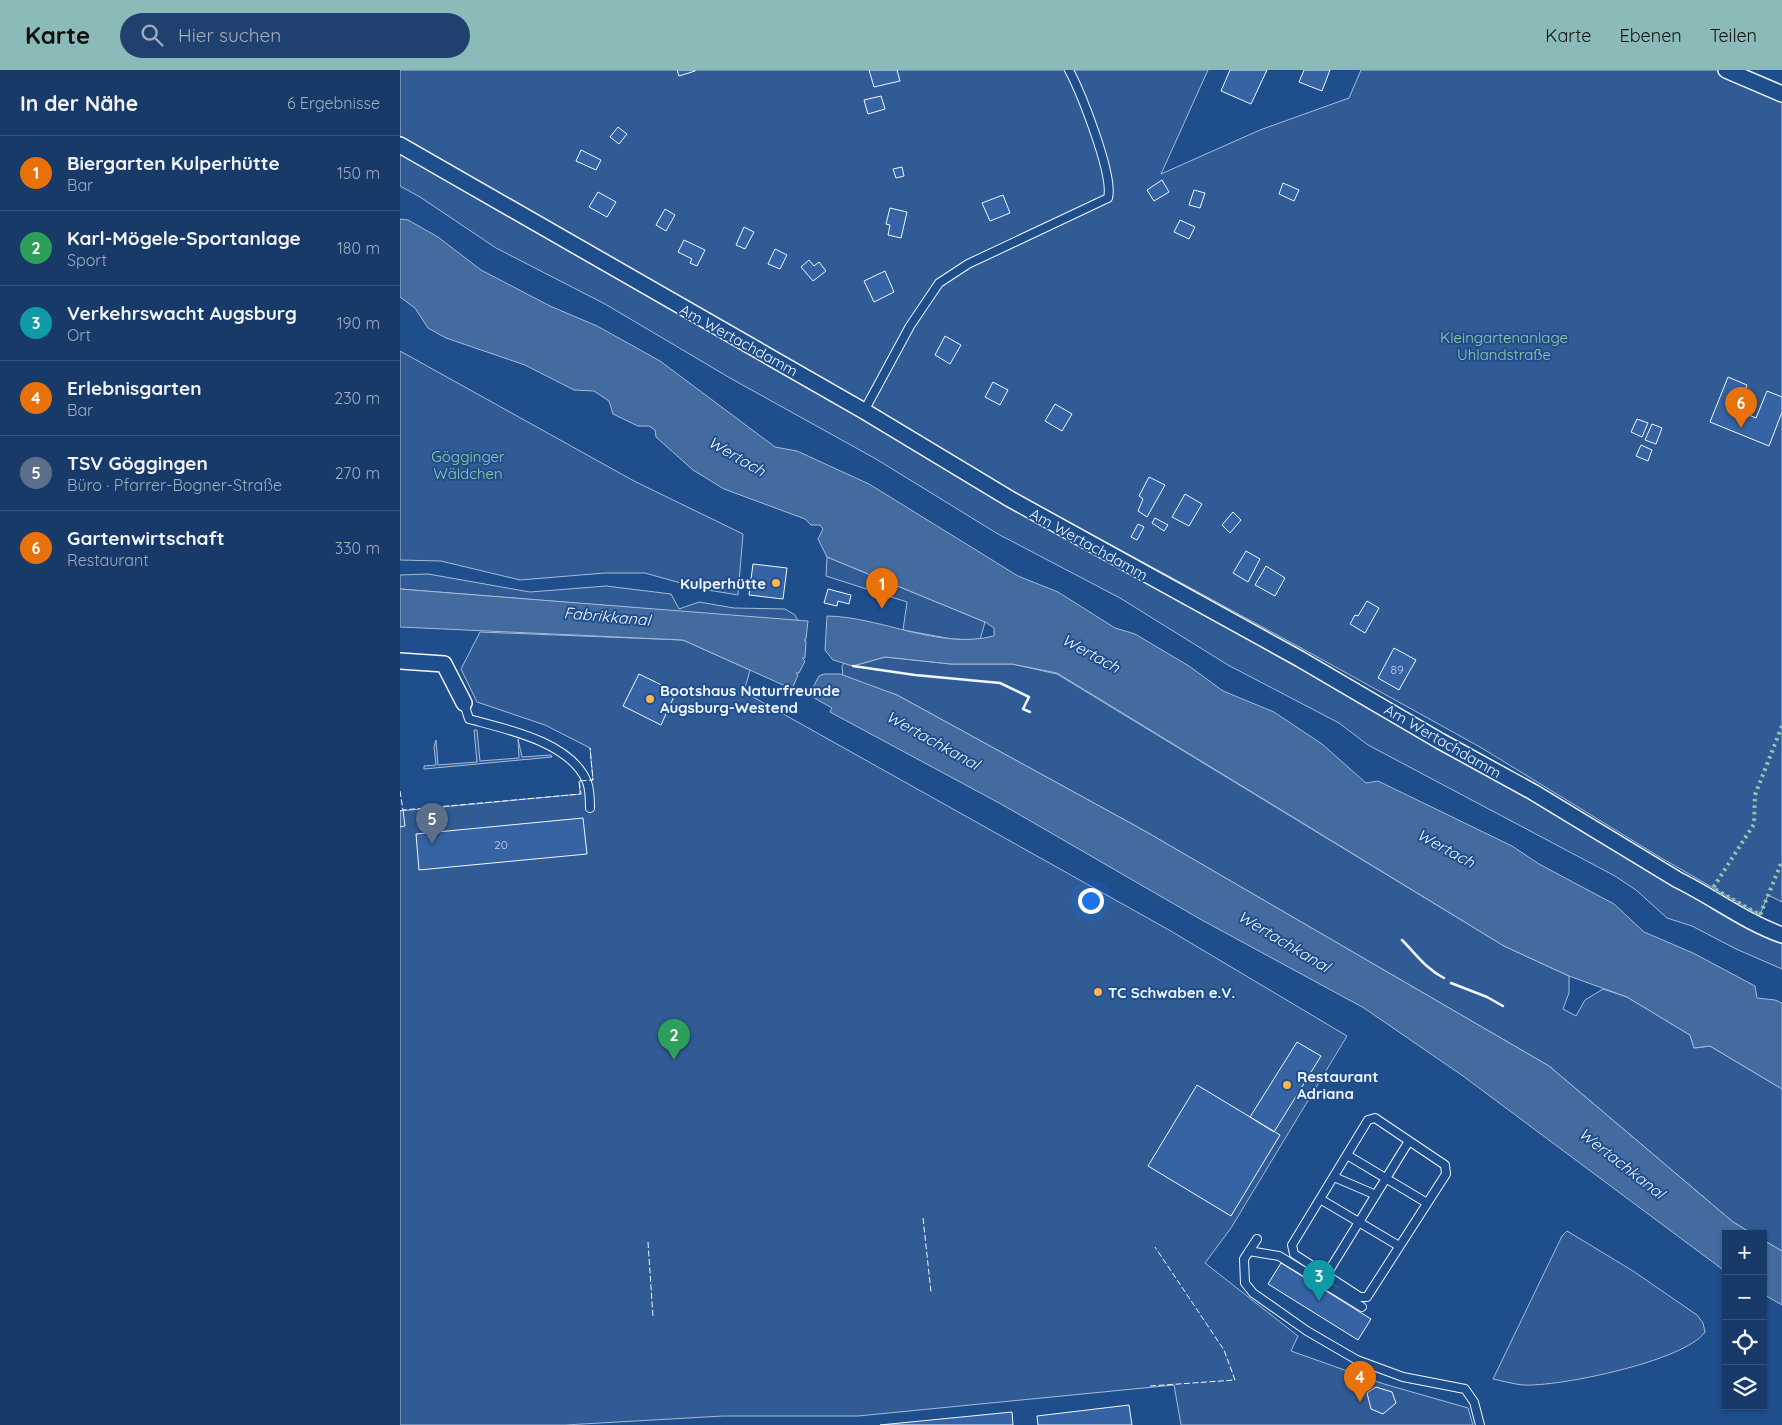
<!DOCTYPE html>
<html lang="de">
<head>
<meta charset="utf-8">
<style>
	body { margin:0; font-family:Quicksand,sans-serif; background:#20416f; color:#f1f3f6 }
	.controls { position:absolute; right:15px; bottom:15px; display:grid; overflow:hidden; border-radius:0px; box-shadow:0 1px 4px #0004 }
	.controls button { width:45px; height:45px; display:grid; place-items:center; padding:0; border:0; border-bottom:1px solid #36547d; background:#173a69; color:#f1f3f6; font:25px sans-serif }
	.you { position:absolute; left:690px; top:830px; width:18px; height:18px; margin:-12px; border:4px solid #fff; border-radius:50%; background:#1a73e8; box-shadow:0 0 0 8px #1a73e833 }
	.badge { display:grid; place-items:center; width:32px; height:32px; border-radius:50%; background:#8bbbb9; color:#fff; font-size:16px; font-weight:700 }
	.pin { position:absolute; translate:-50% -41px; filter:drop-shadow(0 1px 2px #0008) }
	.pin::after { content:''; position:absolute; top:26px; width:18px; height:15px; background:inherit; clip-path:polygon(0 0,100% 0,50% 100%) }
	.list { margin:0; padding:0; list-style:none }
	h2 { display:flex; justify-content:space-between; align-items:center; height:65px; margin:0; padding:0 20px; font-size:21px }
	h2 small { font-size:16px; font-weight:400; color:#9eadc0 }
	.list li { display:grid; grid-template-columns:32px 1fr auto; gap:15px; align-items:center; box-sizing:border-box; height:75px; padding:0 20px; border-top:1px solid #36547d }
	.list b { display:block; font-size:19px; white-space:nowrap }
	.list p { margin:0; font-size:16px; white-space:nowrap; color:#9eadc0 }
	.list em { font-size:16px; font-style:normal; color:#9eadc0 }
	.icon { flex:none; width:28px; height:28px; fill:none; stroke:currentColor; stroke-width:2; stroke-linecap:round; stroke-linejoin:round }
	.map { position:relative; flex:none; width:1382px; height:1355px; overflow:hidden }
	header { display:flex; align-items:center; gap:30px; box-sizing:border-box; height:70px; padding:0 25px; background:#8bbbb9; color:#111 }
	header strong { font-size:24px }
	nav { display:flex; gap:28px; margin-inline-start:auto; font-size:18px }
	.search { width:350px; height:45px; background:#20416f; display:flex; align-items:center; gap:12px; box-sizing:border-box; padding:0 18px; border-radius:28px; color:#9eadc0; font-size:19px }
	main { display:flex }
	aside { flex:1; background:#173a69 }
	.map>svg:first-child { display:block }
	.green { fill:#305b95; stroke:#a8bbd7 }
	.water { fill:#446ba0; stroke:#a8bbd7 }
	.building { fill:#3563a3; stroke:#f2f6ff }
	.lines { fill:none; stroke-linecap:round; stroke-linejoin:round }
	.lane-casing { stroke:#f2f6ff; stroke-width:10 }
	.street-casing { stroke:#f2f6ff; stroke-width:18 }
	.lane { stroke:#1f4e8c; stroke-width:8 }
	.street { stroke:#1f4e8c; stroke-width:15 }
	.hedge { stroke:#97c8a6; stroke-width:4; stroke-dasharray:2.5 4; stroke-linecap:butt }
	.fence { stroke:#f2f6ff; stroke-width:1; stroke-dasharray:6 2.5; stroke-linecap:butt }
	.wall { stroke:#f2f6ff; stroke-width:2.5 }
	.poi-dot { fill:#ffb74d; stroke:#1f4e8c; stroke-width:2 }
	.labels { text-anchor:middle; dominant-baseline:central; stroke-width:4; stroke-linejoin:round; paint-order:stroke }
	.number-label { font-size:12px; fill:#c3d1e8 }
	.park-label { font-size:15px; fill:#97c8a6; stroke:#1f4e8c }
	.street-label { font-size:15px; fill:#f2f6ff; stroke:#1f4e8c }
	.poi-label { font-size:15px; font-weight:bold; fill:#f2f6ff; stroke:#1f4e8c; text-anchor:start }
	.water-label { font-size:16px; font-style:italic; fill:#f2f6ff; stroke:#1f4e8c }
</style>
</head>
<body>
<header>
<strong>Karte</strong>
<div class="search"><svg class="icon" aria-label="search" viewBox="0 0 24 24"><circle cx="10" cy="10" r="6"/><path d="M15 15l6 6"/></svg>Hier suchen</div>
<nav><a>Karte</a><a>Ebenen</a><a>Teilen</a></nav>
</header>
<main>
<aside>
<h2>In der Nähe<small>6 Ergebnisse</small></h2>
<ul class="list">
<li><span class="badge" style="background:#e8710a">1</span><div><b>Biergarten Kulperhütte</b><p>Bar</p></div><em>150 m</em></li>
<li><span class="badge" style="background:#2e9e5b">2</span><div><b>Karl-Mögele-Sportanlage</b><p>Sport</p></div><em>180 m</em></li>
<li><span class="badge" style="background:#0f9aa8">3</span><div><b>Verkehrswacht Augsburg</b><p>Ort</p></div><em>190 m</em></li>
<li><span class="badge" style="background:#e8710a">4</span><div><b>Erlebnisgarten</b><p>Bar</p></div><em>230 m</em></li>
<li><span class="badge" style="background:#5c6f8a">5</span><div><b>TSV Göggingen</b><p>Büro · Pfarrer-Bogner-Straße</p></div><em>270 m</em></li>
<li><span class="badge" style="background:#e8710a">6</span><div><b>Gartenwirtschaft</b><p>Restaurant</p></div><em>330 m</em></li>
</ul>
</aside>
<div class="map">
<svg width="1382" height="1355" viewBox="0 0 1382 1355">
	<rect width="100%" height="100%" fill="#1f4e8c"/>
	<path class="green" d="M0,0h808l-47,104 99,-44 89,-32 12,-28h365l56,24v808l-14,-7 -8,20 -102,-59 -178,-109 -177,-98 -282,-153 -162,-97 -459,-263z
		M0,83l1382,786v30l-46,-20 -44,-23 -25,-8 -31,-28 -21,-14 -247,-131 -29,-22 -111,-58 -108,-67 -122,-64 -122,-75 -146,-81 -125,-74 -109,-56 -76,-51 -20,-11z
		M0,281l234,130 109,53 -5,61 -36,-6 -57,-16h-40l-85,7 -79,-19 -41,-1z
		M427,487l158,65 -5,18 -28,-1 -49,-9 4,-28 -81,-26z
		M28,504l102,18 76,-6 65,8 8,15 20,-7 35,6 51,1 10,6 3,6 -398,-32v-14z
		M80,562l203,8 67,30 -6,22 425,238 178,106 -116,192 -26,35 93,73 -7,15 93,33 84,24 5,17h-292l-7,-40 -316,31h-135l-158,9h-165v-614l180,-17 -1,-13 14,-1 -3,-32 -45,-23 -68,-23 -16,-33z
		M485,587l66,7h61l45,10 447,272 65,30v17l-6,16 13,7 9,-16 18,-11 24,8 63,38 4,13 16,-2 72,43v162l-19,-11v-6h-10l-20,-12 -184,-156 -406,-236 -246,-135 -54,-18 -1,-11 2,-3 9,3z
		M74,660h3l3,31 39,-3 -1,-19 4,18 29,-2 1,2 -128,12v-3l12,-1 -2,-18 2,-7 2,25 39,-3z
		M1167,1161l66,40 64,44 6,8 2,9c-20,29 -146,55 -182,53 -10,-1 -20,-4 -30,-6l69,-143z"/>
	<path class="water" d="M0,149l8,1 30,17 43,33 69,36 47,20 63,35 115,86 22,4 72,33 149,92 40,16 57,36 20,6 54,32 34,25 51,21 48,32 44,39 12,-2 134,65 27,18 75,40 30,28 49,21 62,33 2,12 18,2 7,3v86l-72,-43 -16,2 -4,-13 -63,-38 -58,-21 -65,-30 -447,-273 -45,-9h-61l-66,-7 -32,9 -20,-6 -8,-10 2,-34c56,1 111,34 167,20v-8l-9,-6 -158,-65 -9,-18 5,-10 -3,-4h-9l-6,-6 -81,-30 -31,-19 -37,-33 -1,-7 -6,-4h-11l-25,-12 -4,-13 -15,-10 -20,-1 -49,-25 -79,-27 -18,-10 -13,-20 -15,-11z
		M0,519l408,32 -2,18 -2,1 2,1 -1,17h-3l3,3 -6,12h-3l2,2 -6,14 -109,-49 -283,-13z
		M424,604h16l57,21 246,135 406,236 184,156 20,12h-27v37l-4,-2 -259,-193 -99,-68 -164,-89 -199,-115 -171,-92 2,-4 -23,-13 10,-19z
		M1363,1170l19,11v54l-19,-11z"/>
	<path class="building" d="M277,0h18v1l-16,5z
		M469,0h28l3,11 -26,6z
		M830,0h37l-16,34 -30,-13z
		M904,0h26l-8,21 -23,-9z
		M481,26l4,13 -17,5 -4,-14z
		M218,57l9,7 -8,10 -9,-7z
		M181,80l20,10 -5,10 -20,-9z
		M502,97l2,9 -8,2 -3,-9z
		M762,110l7,12 -15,9 -7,-11z
		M883,113l16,7 -5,11 -15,-7z
		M794,120l11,3 -5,15 -11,-3z
		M198,122l18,10 -9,15 -18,-10z
		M603,125l7,18 -20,8 -8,-18z
		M490,138l17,4 -6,26 -13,-3 2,-10 -4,-1z
		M265,139l10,6 -9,16 -10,-6z
		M780,150l15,7 -6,12 -15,-7z
		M344,157l10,5 -9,17 -9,-4z
		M284,170l21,10 -8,16 -7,-3 2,-4 -14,-7z
		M375,179l12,6 -7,14 -12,-5z
		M409,190l5,6 5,-4 7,9 -13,10 -12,-14z
		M485,201l9,21 -20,10 -10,-21z
		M545,266l16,9 -11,19 -15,-9z
		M1328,307l19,8 -10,25 19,8 11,-27 15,6v15l-13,34 -59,-24z
		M593,312l15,8 -8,15 -15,-8z
		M655,334l17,10 -10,17 -17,-10z
		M1237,349l11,4 -6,14 -11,-5z
		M1252,354l10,4 -6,16 -11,-4z
		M1241,375l11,5 -4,11 -12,-5z
		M749,407l16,8 -18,32 -9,-6 5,-12 -4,-3z
		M785,424l17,10 -13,22 -17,-9z
		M833,442l8,8 -11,13 -8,-8z
		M755,448l13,7 -4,6 -12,-8z
		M738,454l6,3 -7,13 -6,-3z
		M846,481l14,8 -12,23 -15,-9z
		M353,494l34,4 -4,31 -34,-4z
		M866,496l19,12 -10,18 -20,-11z
		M428,519l23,6 -2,9 -11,-3 -1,5 -13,-3z
		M967,531l12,7 -14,25 -15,-9 5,-9 3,1z
		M994,578l22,12 -17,30 -21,-12z
		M239,604l37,18 -15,33 -38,-19z
		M3,740l2,16 -5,1v-16z
		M183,748l4,36 -168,16 -3,-36z
		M897,972l24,14 -47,76 -24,-15z
		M797,1015l83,50 -49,81 -83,-50z
		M881,1193l90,56 -13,21 -90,-56z
		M976,1317l16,5 4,11 -13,11 -12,-5 -4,-16z
		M729,1335l3,20h-94l-1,-9z
		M612,1342l1,13h-133z"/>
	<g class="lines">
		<defs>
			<path id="lane" d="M464,341l46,-85 29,-43 29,-19 140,-66c6,-23 -27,-105 -39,-128
				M64,633l5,16c37,10 102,23 118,63 3,8 3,18 3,26
				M975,1048l70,47 1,9 -79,123h-7l-66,-43 -2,-9 76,-125z
				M947,1085l80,48
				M934,1107l42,18
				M920,1129l79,47
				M857,1169l-13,20 1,24 8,10 54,38 50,29 46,17 62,12 9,13 6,23
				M849,1181l30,5 83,51
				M922,1212l87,-141"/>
			<path id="street" d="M1326,0l56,24
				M0,75l464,266 146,88 290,160 140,82 93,51 145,88c35,17 67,42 104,55
				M0,591l44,3 20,39"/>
		</defs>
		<use href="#lane" class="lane-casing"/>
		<use href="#street" class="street-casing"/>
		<use href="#lane" class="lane"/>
		<use href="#street" class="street"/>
		<path class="hedge" d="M1382,656l-27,69 -1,29 -41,64 47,27 22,-54"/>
		<path class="fence" d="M0,721l3,19 178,-16 -2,-13 14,-1 -3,-32
			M523,1148l8,74
			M248,1172l5,75
			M750,1316l85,-6 -11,-30 -69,-103"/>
		<path class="wall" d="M453,596l62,9 85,8 29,14 -6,12 7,3
			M1002,870c14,14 24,29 42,38
			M1051,913l36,14 16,9"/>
	</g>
	<g class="poi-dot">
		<circle cx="376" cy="513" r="5"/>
		<circle cx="250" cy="629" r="5"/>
		<circle cx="698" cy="922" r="5"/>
		<circle cx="887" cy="1015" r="5"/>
	</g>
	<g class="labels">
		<g class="number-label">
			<text x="997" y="599">89</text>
			<text x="101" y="774">20</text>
		</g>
		<g class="park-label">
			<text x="1104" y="267">Kleingartenanlage<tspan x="1104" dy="17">Uhlandstraße</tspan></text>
			<text x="68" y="386">Gögginger<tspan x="68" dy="17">Wäldchen</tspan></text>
		</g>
		<g class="street-label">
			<text transform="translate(339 270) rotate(29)">Am Wertachdamm</text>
			<text transform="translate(689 474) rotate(29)">Am Wertachdamm</text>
			<text transform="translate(1043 671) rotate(30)">Am Wertachdamm</text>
		</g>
		<g class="poi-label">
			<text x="366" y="513" text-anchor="end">Kulperhütte</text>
			<text x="260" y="620">Bootshaus Naturfreunde<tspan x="260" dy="17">Augsburg-Westend</tspan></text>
			<text x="708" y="922">TC Schwaben e.V.</text>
			<text x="897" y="1006">Restaurant<tspan x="897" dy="17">Adriana</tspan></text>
		</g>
		<g class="water-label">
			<text transform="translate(337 386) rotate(30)">Wertach</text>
			<text transform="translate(207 546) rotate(5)">Fabrikkanal</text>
			<text transform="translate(691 583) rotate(29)">Wertach</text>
			<text transform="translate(533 670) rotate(29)">Wertachkanal</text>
			<text transform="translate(1046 778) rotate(29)">Wertach</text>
			<text transform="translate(884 871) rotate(31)">Wertachkanal</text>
			<text transform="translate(1222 1093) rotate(38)">Wertachkanal</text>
		</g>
	</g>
</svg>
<div class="controls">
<button>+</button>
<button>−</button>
<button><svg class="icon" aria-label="locate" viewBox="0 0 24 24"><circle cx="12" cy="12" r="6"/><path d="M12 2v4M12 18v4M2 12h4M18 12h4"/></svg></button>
<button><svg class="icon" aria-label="layers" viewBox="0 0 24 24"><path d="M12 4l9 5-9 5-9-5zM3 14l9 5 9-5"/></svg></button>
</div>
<div class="you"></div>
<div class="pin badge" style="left:482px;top:539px;background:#e8710a">1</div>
<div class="pin badge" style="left:274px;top:990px;background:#2e9e5b">2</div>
<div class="pin badge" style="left:919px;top:1231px;background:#0f9aa8">3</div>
<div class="pin badge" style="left:960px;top:1332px;background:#e8710a">4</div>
<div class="pin badge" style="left:32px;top:774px;background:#5c6f8a">5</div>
<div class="pin badge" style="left:1341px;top:358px;background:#e8710a">6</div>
</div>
</main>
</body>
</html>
